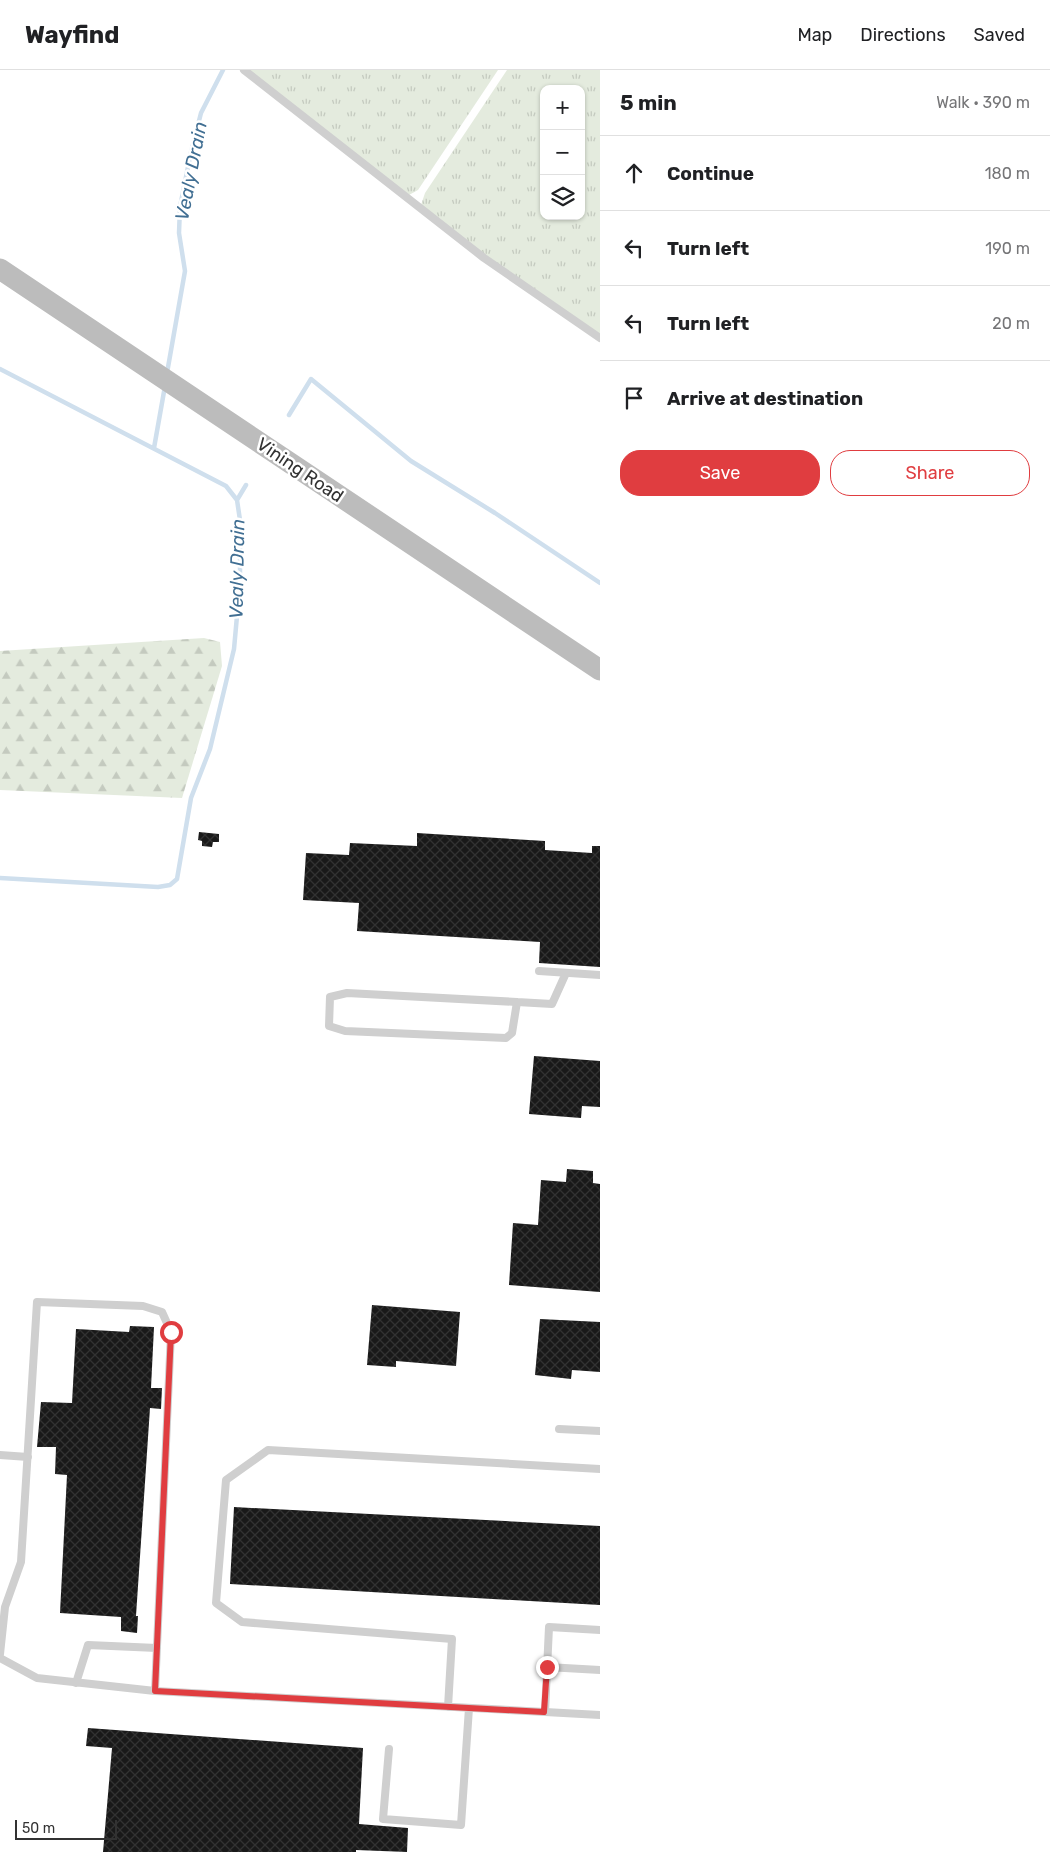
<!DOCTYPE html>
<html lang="en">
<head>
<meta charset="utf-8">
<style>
	body { margin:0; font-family:Rubik,sans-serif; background:#f6f6f6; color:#202124 }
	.controls { position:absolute; right:15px; top:15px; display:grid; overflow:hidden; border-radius:10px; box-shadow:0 1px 4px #0004 }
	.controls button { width:45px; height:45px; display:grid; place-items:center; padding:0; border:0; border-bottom:1px solid #e0e0e0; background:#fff; color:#202124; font:25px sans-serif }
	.scale { position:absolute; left:15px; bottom:12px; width:102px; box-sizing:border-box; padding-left:5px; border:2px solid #323232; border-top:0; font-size:14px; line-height:18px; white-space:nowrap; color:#323232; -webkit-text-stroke:4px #fff; paint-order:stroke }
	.stop { position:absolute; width:15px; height:15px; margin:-11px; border:4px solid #e03d40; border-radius:50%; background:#fff }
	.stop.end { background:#e03d40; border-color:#fff; box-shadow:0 1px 5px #0008 }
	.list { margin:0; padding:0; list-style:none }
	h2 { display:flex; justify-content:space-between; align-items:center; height:65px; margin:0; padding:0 20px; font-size:21px }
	h2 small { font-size:16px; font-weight:400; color:#757577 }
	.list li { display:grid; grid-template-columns:32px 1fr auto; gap:15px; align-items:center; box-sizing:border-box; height:75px; padding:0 20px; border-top:1px solid #e0e0e0 }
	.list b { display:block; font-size:19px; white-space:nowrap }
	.list em { font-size:16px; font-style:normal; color:#757577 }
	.actions { display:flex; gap:10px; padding:15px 20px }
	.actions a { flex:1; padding:11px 0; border:1px solid #e03d40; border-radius:20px; text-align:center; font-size:18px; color:#e03d40 }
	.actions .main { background:#e03d40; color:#fff }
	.icon { flex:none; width:28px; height:28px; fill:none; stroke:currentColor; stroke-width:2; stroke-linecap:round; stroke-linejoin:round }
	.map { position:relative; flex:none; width:600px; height:1782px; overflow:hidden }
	header { display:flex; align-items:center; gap:30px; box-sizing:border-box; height:70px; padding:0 25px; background:#fff; border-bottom:1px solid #e0e0e0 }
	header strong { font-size:24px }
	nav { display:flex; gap:28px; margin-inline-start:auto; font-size:18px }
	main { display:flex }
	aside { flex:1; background:#fff }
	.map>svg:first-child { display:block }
	.grass { fill:url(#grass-tufts); fill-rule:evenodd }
	.forest { fill:url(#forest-firs) }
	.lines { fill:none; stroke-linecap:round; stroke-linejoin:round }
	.stream { stroke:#cfdfed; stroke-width:4.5 }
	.building { fill:url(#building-cross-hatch) }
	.lane { stroke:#cfcfcf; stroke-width:8 }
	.secondary { stroke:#bcbcbc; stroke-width:21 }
	.route { stroke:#e03d40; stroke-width:6 }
	.labels { text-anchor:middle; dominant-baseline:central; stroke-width:5; stroke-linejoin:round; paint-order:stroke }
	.street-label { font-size:18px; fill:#323232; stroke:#fff }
	.water-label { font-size:19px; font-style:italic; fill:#416f93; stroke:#fff }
</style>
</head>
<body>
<header>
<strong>Wayfind</strong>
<nav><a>Map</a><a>Directions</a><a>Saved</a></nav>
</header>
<main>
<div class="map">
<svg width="600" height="1782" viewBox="0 0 600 1782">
	<defs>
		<pattern id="grass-tufts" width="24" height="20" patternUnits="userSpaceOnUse" patternTransform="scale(1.25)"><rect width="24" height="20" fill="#e4ebde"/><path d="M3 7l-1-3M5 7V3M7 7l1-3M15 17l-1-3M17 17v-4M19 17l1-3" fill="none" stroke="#c4cabf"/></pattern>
		<pattern id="forest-firs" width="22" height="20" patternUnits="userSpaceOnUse" patternTransform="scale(1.25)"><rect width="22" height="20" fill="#e4ebde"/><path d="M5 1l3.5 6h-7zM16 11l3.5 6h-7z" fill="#c4cabf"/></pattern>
		<pattern id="building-cross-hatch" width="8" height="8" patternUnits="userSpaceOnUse" patternTransform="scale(1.25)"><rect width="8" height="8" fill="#191919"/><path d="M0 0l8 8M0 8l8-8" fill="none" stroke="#323232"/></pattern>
	</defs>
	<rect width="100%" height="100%" fill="#fff"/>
	<path class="grass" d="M243,0h255l-80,120 -9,5z
		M507,0h93v265l-176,-120 -3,-10 4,-12zM544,19h37v127h-37z"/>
	<path class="forest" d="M204,568l16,4 2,24 -40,132 -182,-8v-139z"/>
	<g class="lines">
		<path class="stream" d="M0,299l226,117 11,14 3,20v63l-6,66 -24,100 -19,49 -14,81 -7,6 -12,2 -158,-9
			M167,303l18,-102 -6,-38 1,-26 11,-55 10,-39 22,-43
			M289,345l22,-36 100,82 84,52 105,70
			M154,378l11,-62
			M237,430l9,-15"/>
	</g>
	<path class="building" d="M199,762l20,2v8h-6l-1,5 -10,-1v-5l-4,-1z
		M417,763l128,8v9l47,3v-7h8v121l-61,-4 1,-21 -183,-11 2,-28 -56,-3 3,-47 43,2 1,-12 67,3z
		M534,986l66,5v46l-18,-1 -1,12 -52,-4z
		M567,1099l26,2v12l7,1v108l-91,-7 4,-62 25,2 3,-45 25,2z
		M372,1235l88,7 -4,54 -60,-5v6l-29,-2z
		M540,1249l60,3v50l-28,-2 -1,9 -36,-4z
		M130,1256l24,1 -3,61h11l-1,21 -11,-1 -14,208h2l-1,17 -16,-2v-14l-61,-4 7,-138 -12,-1 1,-27h-19l4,-45 31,1 4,-74 53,3z
		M234,1437l366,19v79l-370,-21z
		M88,1658l275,20 -4,76 49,4 -1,24 -51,-2v2h-253l9,-104 -26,-2z"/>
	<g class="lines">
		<path class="lane" d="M244,0l240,188 116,80
			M539,901l61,4
			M517,932l-5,31 -6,5 -161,-7 -16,-5 1,-29 17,-4 170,9 35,2 14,-31
			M559,1359l41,2
			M0,1385l28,2
			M600,1560l-51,-3 -4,85 55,3
			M0,1584l5,-47 16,-45 16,-260 106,4 19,6 9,20 -16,359
			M0,1588l37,20 118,13 390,21
			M547,1597l53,3
			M76,1613l12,-38 69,3
			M448,1637l4,-68 -210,-17 -26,-19 10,-123 42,-30 332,19
			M389,1679l-6,70 78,6 8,-117"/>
		<path class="secondary" d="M0,199l600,401"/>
	</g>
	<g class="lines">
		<path class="route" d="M171,1262l-16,359 389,21 3,-45"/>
	</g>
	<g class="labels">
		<g class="street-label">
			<text transform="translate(300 400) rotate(34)">Vining Road</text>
		</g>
		<g class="water-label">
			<text transform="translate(191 101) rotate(-79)">Vealy Drain</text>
			<text transform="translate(237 499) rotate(-89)">Vealy Drain</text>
		</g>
	</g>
</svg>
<div class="controls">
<button>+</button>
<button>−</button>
<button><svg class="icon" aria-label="layers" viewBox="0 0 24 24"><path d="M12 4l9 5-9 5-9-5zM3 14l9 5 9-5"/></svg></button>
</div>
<div class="scale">50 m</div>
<div class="stop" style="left:171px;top:1262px"></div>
<div class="stop end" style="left:547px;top:1597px"></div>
</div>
<aside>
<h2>5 min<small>Walk · 390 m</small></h2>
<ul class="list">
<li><svg class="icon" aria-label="ahead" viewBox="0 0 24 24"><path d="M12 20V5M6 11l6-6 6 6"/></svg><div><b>Continue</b></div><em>180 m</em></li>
<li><svg class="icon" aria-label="left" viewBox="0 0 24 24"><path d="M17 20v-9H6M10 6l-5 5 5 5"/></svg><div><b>Turn left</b></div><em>190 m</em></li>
<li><svg class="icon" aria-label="left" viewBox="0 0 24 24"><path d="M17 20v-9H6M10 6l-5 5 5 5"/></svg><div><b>Turn left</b></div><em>20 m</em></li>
<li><svg class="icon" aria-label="arrive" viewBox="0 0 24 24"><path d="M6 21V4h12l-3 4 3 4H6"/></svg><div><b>Arrive at destination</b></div></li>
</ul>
<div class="actions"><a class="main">Save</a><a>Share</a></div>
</aside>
</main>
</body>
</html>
